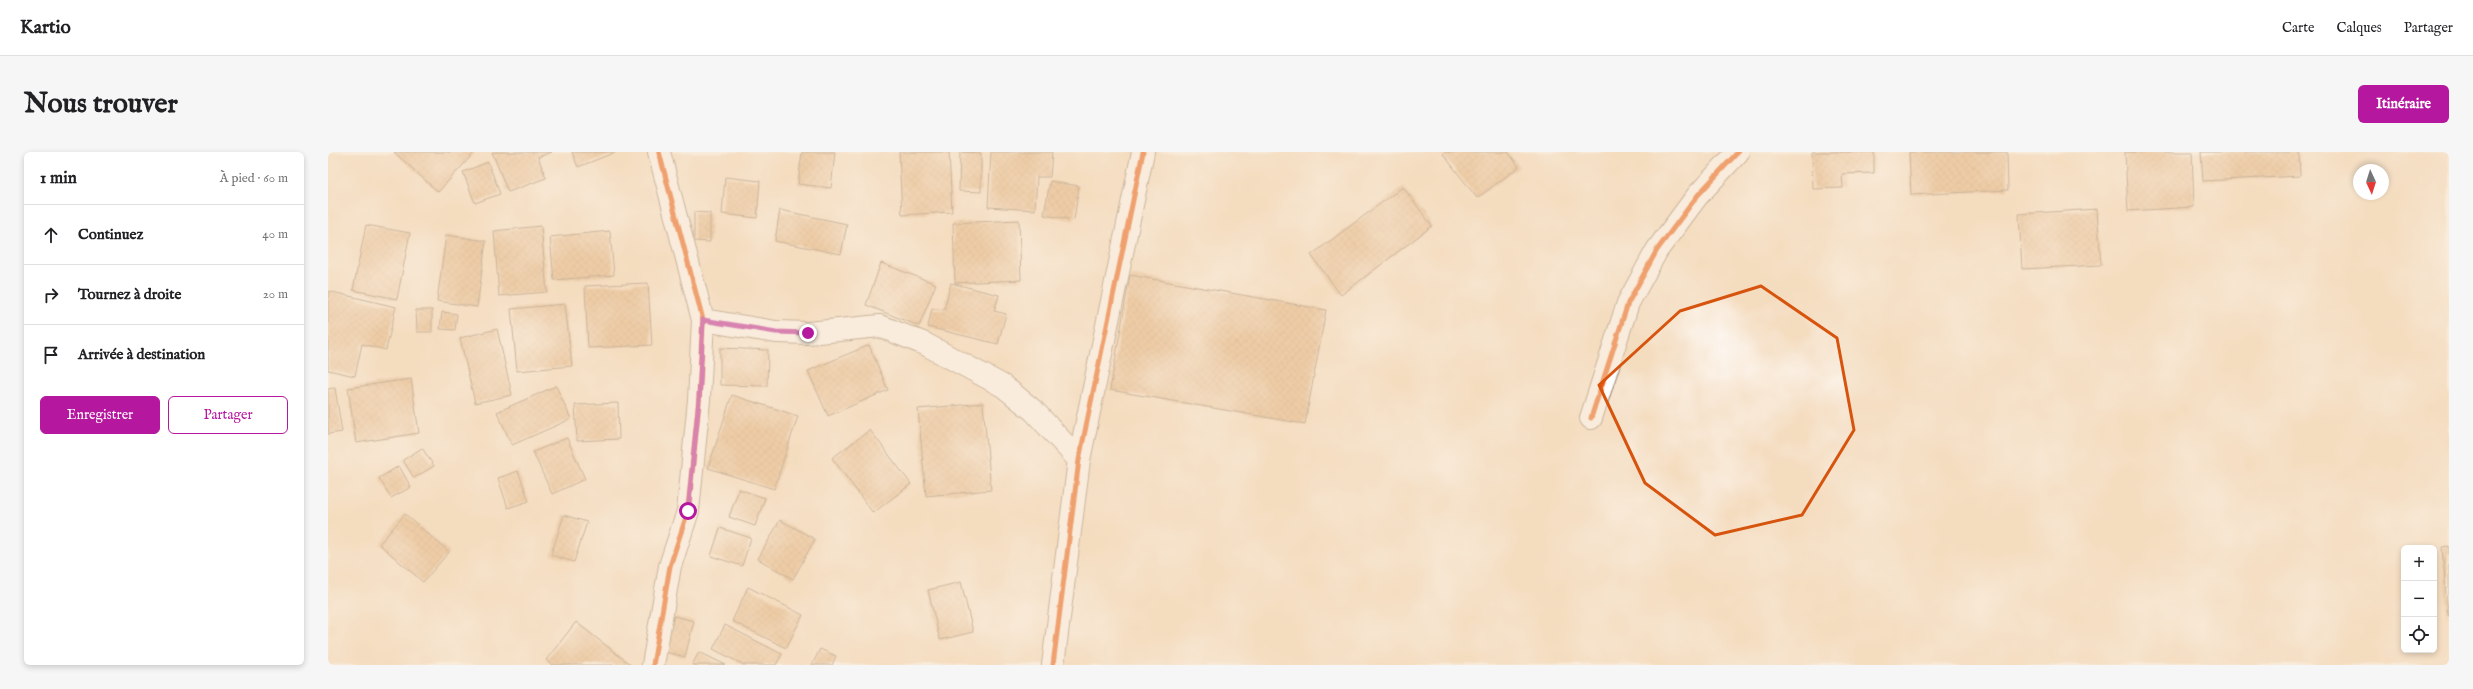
<!DOCTYPE html>
<html lang="fr">
<head>
<meta charset="utf-8">
<style>
	body { margin:0; font-family:"IM FELL English",serif; background:#f6f6f6; color:#202124 }
	.controls { position:absolute; right:12px; bottom:12px; display:grid; overflow:hidden; border-radius:6px; box-shadow:0 2px 6px #0003 }
	.controls button { width:36px; height:36px; display:grid; place-items:center; padding:0; border:0; border-bottom:1px solid #e0e0e0; background:#fff; color:#202124; font:20px sans-serif }
	.compass { position:absolute; left:2025px; top:12px; width:36px; height:36px; border-radius:50%; background:#fff; box-shadow:0 2px 6px #0003; rotate:176deg }
	.stop { position:absolute; width:12px; height:12px; margin:-9px; border:3px solid #b5179e; border-radius:50%; background:#fff }
	.stop.end { background:#b5179e; border-color:#fff; box-shadow:0 1px 4px #0008 }
	.list { margin:0; padding:0; list-style:none }
	h2 { display:flex; justify-content:space-between; align-items:center; height:52px; margin:0; padding:0 16px; font-size:17px }
	h2 small { font-size:13px; font-weight:400; color:#757577 }
	.list li { display:grid; grid-template-columns:26px 1fr auto; gap:12px; align-items:center; box-sizing:border-box; height:60px; padding:0 16px; border-top:1px solid #e0e0e0 }
	.list b { display:block; font-size:15px; white-space:nowrap }
	.list em { font-size:13px; font-style:normal; color:#757577 }
	.actions { display:flex; gap:8px; padding:12px 16px }
	.actions a { flex:1; padding:9px 0; border:1px solid #b5179e; border-radius:6px; text-align:center; font-size:14px; color:#b5179e }
	.actions .main { background:#b5179e; color:#fff }
	.icon { flex:none; width:22px; height:22px; fill:none; stroke:currentColor; stroke-width:2; stroke-linecap:round; stroke-linejoin:round }
	.map { position:relative; flex:none; width:2121px; height:513px; overflow:hidden; border-radius:6px }
	header { display:flex; align-items:center; gap:24px; box-sizing:border-box; height:56px; padding:0 20px; background:#fff; border-bottom:1px solid #e0e0e0 }
	header strong { font-size:19px }
	nav { display:flex; gap:22px; margin-inline-start:auto; font-size:14px }
	.intro { display:flex; align-items:center; justify-content:space-between; box-sizing:border-box; height:96px; padding:0 24px }
	h1 { margin:0; font-size:28px }
	.button { padding:10px 18px; border-radius:6px; background:#b5179e; color:#fff; font-size:14px; font-weight:700 }
	main { display:flex; gap:24px; padding:0 24px }
	aside { flex:1; background:#fff; border-radius:6px; box-shadow:0 2px 6px #0003 }
	.map>svg:first-child { display:block }
	.building { fill:url(#building-cross-hatch) }
	.lines { fill:none; stroke-linecap:round; stroke-linejoin:round }
	.minor-casing { stroke:#98836e; stroke-width:24 }
	.minor { stroke:#fff; stroke-width:22 }
	.cycleway-casing { stroke:#fff; stroke-width:8 }
	.cycleway { stroke:#e8590c; stroke-width:5 }
	.route { stroke:#b5179e; stroke-width:5 }
	.marked { fill:none; stroke:#d7540e; stroke-width:3; stroke-linejoin:round }
</style>
</head>
<body>
<header>
<strong>Kartio</strong>
<nav><a>Carte</a><a>Calques</a><a>Partager</a></nav>
</header>
<div class="intro"><h1>Nous trouver</h1><a class="button">Itinéraire</a></div>
<main>
<aside>
<h2>1 min<small>À pied · 60 m</small></h2>
<ul class="list">
<li><svg class="icon" aria-label="ahead" viewBox="0 0 24 24"><path d="M12 20V5M6 11l6-6 6 6"/></svg><div><b>Continuez</b></div><em>40 m</em></li>
<li><svg class="icon" aria-label="right" viewBox="0 0 24 24"><path d="M7 20v-9h11M14 6l5 5-5 5"/></svg><div><b>Tournez à droite</b></div><em>20 m</em></li>
<li><svg class="icon" aria-label="arrive" viewBox="0 0 24 24"><path d="M6 21V4h12l-3 4 3 4H6"/></svg><div><b>Arrivée à destination</b></div></li>
</ul>
<div class="actions"><a class="main">Enregistrer</a><a>Partager</a></div>
</aside>
<div class="map">
<svg width="2121" height="513" viewBox="0 0 2121 513">
	<defs>
		<pattern id="building-cross-hatch" width="8" height="8" patternUnits="userSpaceOnUse"><rect width="8" height="8" fill="#e6b886"/><path d="M0 0l8 8M0 8l8-8" fill="none" stroke="#c69e73"/></pattern>
	</defs>
	<rect width="100%" height="100%" fill="#fff"/>
	<filter id="ink" filterUnits="userSpaceOnUse"><feTurbulence type="fractalNoise" baseFrequency=".025" numOctaves="2"/><feDisplacementMap in="SourceGraphic" scale="8" xChannelSelector="R" yChannelSelector="G"/><feConvolveMatrix kernelMatrix="1 2 1 2 8 2 1 2 1" color-interpolation-filters="sRGB"/></filter>
	<filter id="wash" filterUnits="userSpaceOnUse"><feTurbulence type="fractalNoise" baseFrequency=".012" numOctaves="4" result="noise"/><feDisplacementMap in="SourceGraphic" scale="16" xChannelSelector="R" yChannelSelector="G"/><feGaussianBlur stdDeviation="0.9" result="paint"/><feColorMatrix in="noise" values="0 0 0 0 0 0 0 0 0 0 0 0 0 0 0 0 0 1.4 0 .05"/><feComposite in="paint" operator="in"/></filter>
	<g filter="url(#wash)">
		<rect width="100%" height="100%" fill="#f4dcbf"/>
		<g id="blocks">
			<path class="building" d="M66,0h81l-37,40z
				M164,0h60l-14,5 8,21 -38,14z
				M244,0h44l-38,15z
				M474,0h33l-4,36 -33,-4z
				M571,0h50l3,60 -50,3z
				M632,0l21,1v39l-22,-1z
				M663,0h61l-2,25h-13l-2,33 -47,-3z
				M1117,0h63l11,15 -42,31 -34,-44z
				M1484,0h62v21l-32,1 1,14 -30,1z
				M1581,0h98l1,38 -97,5z
				M1797,0h67l2,55 -66,4z
				M1873,0h98l1,24 -97,5z
				M160,10l12,32 -25,9 -12,-31z
				M397,25l35,4 -3,37 -35,-4z
				M722,29l29,5 -5,34 -30,-5z
				M1075,35l29,39 -91,69 -30,-40z
				M1769,57l4,56 -79,4 -3,-55z
				M452,58l67,14 -6,30 -66,-13z
				M366,60l16,1v29l-16,-1z
				M691,68l2,60 -66,3 -2,-60z
				M38,73l44,8 -13,66 -44,-9z
				M213,74l6,66 -48,4 -5,-65z
				M282,79l4,44 -60,5 -4,-43z
				M118,83l40,6 -9,66 -40,-6z
				M553,111l55,21 -17,42 -53,-21z
				M802,123l196,35 -21,114 -195,-34z
				M320,131l4,62 -64,3 -3,-62z
				M623,131l48,12 -5,16 12,3 -8,30 -70,-17 4,-19 12,2z
				M0,139l68,16 -10,43 -24,-6 -7,32 -27,-6z
				M237,152l7,62 -55,5 -6,-62z
				M88,158h16v22h-15z
				M114,160l15,2 -2,16 -15,-1z
				M169,177l15,66 -37,8 -15,-65z
				M541,193l19,45 -60,26 -20,-45z
				M392,196l48,2 -1,36 -47,-1z
				M83,227l8,54 -63,10 -8,-55z
				M228,234l15,33 -59,26 -15,-33z
				M7,236l7,44 -14,2v-45z
				M404,243l66,21 -24,73 -66,-21z
				M290,251l1,36 -42,2 -2,-36z
				M655,251l8,87 -65,6 -8,-87z
				M542,278l41,54 -38,29 -41,-55z
				M239,286l18,41 -33,15 -19,-42z
				M94,296l12,18 -20,12 -11,-18z
				M71,314l12,21 -20,11 -12,-20z
				M190,319l11,30 -21,7 -10,-30z
				M411,337l26,9 -10,28 -26,-9z
				M77,362l44,38 -26,30 -44,-38z
				M236,363l23,7 -13,40 -23,-7z
				M452,368l35,19 -22,40 -35,-20z
				M392,376l31,10 -9,28 -31,-10z
				M2121,394v70h-1l-6,-69z
				M633,430l12,50 -33,8 -12,-50z
				M420,435l55,28 -17,33 -54,-27z
				M346,464l20,5 -9,36 -20,-5z
				M248,470l55,43h-78l-7,-5z
				M397,473l57,29 -6,11h-32l-31,-16z
				M492,497l16,7 -4,9h-20z
				M371,500l27,13h-34z"/>
		</g>
	</g>
	<g filter="url(#ink)">
		<use href="#blocks" fill-opacity="0" stroke="#98836e" stroke-width="1"/>
		<g class="lines">
			<defs>
				<path id="minor" d="M375,168l73,12 32,1 72,-7 45,18 78,42 31,25 45,49
					M1263,266l37,-115 29,-53 41,-55 40,-43
					M325,513l17,-99 18,-55 11,-111 4,-80 -44,-168
					M725,513l26,-205 64,-308"/>
			</defs>
			<use href="#minor" class="minor-casing"/>
			<use href="#minor" class="minor"/>
			<defs>
				<path id="cycleway" d="M1263,266l37,-115 29,-53 41,-55 40,-43
					M325,513l17,-99 18,-55 11,-111 4,-80 -44,-168
					M725,513l26,-205 64,-308"/>
			</defs>
			<use href="#cycleway" class="cycleway-casing"/>
			<use href="#cycleway" class="cycleway"/>
		</g>
	</g>
	<g class="lines" filter="url(#ink)">
		<path class="route" d="M360,359l11,-111 4,-80 73,12 32,1"/>
	</g>
	<path d="M0 0H2121V513H0ZM1433,134l76,52 17,92 -52,85 -87,20 -70,-52 -46,-98 81,-74z" fill="#f4dcbf" fill-opacity=".55" fill-rule="evenodd"/>
	<path class="marked" d="M1433,134l76,52 17,92 -52,85 -87,20 -70,-52 -46,-98 81,-74z"/>
</svg>
<div class="controls">
<button>+</button>
<button>−</button>
<button><svg class="icon" aria-label="locate" viewBox="0 0 24 24"><circle cx="12" cy="12" r="6"/><path d="M12 2v4M12 18v4M2 12h4M18 12h4"/></svg></button>
</div>
<svg class="compass" viewBox="-18 -18 36 36"><path d="M0-13l5 13h-10z" fill="#e53935"/><path d="M0 13l5-13h-10z" fill="#757577"/></svg>
<div class="stop" style="left:360px;top:359px"></div>
<div class="stop end" style="left:480px;top:181px"></div>
</div>
</main>
</body>
</html>
